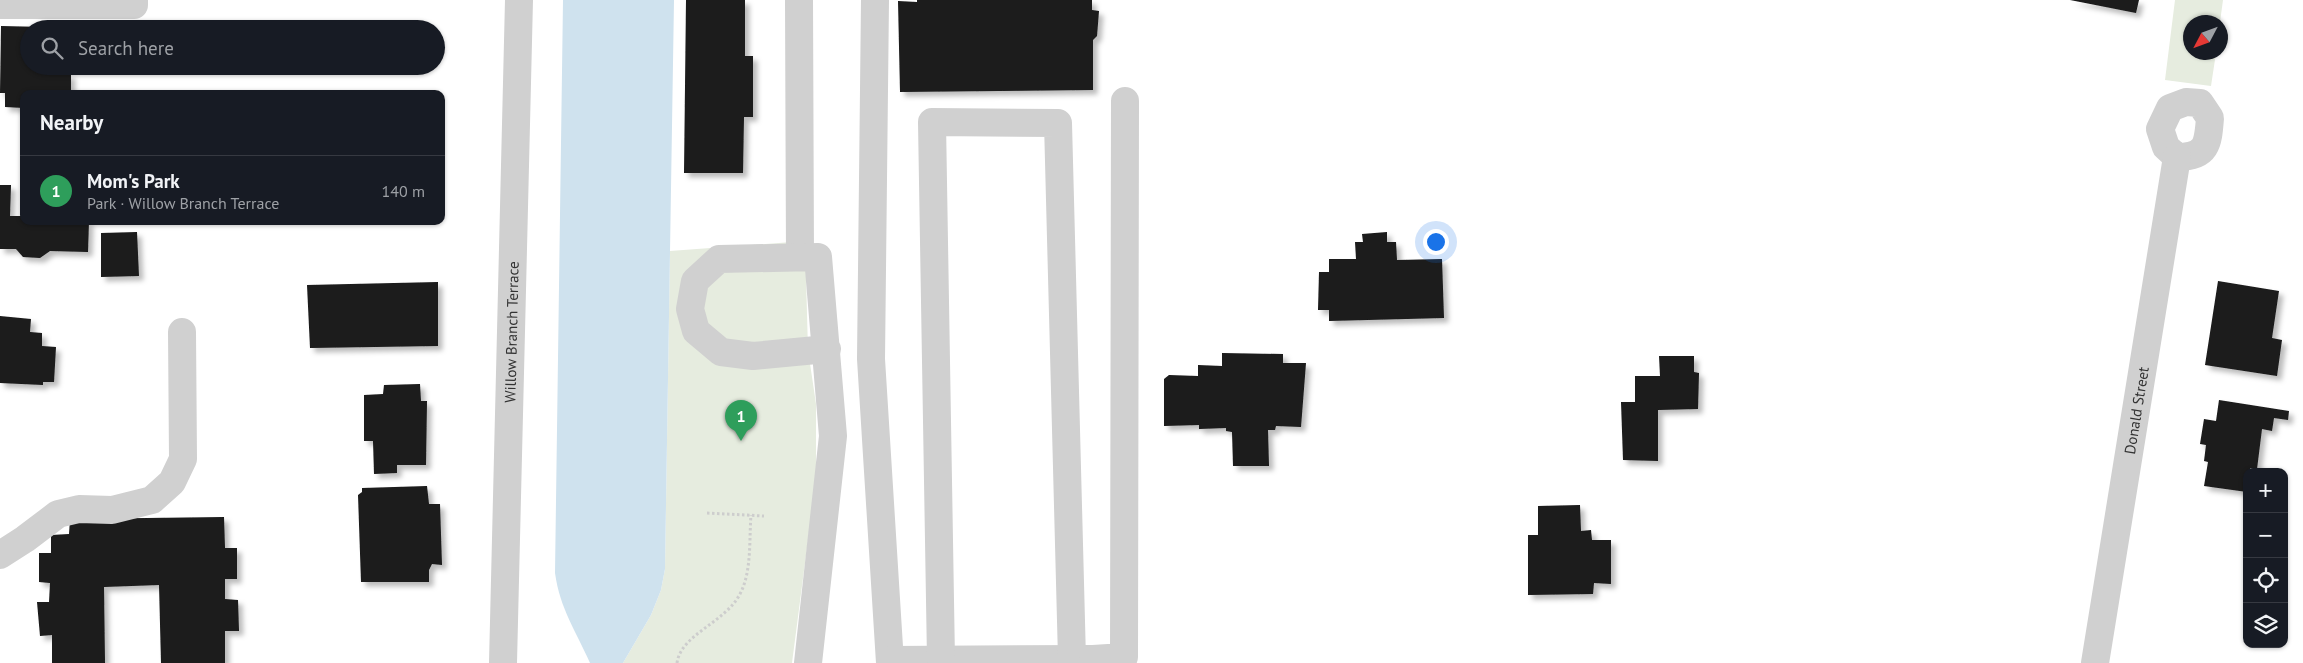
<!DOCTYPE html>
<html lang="en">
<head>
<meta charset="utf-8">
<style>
	body { margin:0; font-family:"PT Sans",sans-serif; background:#20242c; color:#f1f3f6 }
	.controls { position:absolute; right:15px; bottom:15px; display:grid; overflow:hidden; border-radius:10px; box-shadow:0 1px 4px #0004 }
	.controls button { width:45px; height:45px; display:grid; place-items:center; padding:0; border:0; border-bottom:1px solid #363941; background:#171b24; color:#f1f3f6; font:25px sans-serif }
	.compass { position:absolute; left:2183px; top:15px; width:45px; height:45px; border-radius:50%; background:#171b24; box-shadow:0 1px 4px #0004; rotate:229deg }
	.you { position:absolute; left:1435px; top:241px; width:18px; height:18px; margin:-12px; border:4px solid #fff; border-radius:50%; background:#1a73e8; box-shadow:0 0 0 8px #1a73e833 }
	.badge { display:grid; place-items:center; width:32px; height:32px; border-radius:50%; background:#0b8043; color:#fff; font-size:16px; font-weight:700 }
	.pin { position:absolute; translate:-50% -41px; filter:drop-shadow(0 1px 2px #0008) }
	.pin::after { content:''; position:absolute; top:26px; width:18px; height:15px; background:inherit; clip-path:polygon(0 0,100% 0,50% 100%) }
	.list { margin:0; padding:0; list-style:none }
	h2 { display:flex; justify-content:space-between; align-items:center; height:65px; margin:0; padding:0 20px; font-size:21px }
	h2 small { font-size:16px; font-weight:400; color:#9ea1a6 }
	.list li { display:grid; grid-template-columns:32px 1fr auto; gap:15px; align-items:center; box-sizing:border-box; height:70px; padding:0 20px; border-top:1px solid #363941 }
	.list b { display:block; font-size:19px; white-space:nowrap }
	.list p { margin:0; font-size:16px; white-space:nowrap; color:#9ea1a6 }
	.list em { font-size:16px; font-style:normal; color:#9ea1a6 }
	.icon { flex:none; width:28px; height:28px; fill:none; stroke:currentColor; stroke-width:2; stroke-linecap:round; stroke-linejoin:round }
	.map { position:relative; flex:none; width:2303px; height:663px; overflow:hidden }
	.search { position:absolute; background:#171b24; box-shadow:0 1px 4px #0004; left:20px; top:20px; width:425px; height:55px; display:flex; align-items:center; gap:12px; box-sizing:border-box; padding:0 18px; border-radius:28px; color:#9ea1a6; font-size:19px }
	.panel { position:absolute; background:#171b24; box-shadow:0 1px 4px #0004; left:20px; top:90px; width:425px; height:135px; border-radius:10px }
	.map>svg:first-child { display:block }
	.green { fill:#e6ecdf }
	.water { fill:#cfe2ee }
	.building { fill:#1a1a1a; filter:url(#shadow) }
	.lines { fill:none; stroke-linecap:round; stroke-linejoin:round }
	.path { stroke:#cdcdcd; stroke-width:3; stroke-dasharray:2.5 2.5; stroke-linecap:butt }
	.minor { stroke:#d0d0d0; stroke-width:28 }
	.labels { text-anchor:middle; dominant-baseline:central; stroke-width:5; stroke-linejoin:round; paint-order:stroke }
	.street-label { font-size:15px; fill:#333; stroke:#fff }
</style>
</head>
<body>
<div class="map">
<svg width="2303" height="663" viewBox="0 0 2303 663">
	<defs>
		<filter id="shadow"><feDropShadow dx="4.5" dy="4.5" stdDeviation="2.5" flood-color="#0004"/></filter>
	</defs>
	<rect width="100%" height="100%" fill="#fff"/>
	<path class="green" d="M2175,0h48l-3,22h-30v30l26,1 -5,33 -46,-6z
		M805,241l3,109 8,54v74l-24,185h-169l28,-48 10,-25 4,-21 5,-318z"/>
	<path class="water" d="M563,0h111l-9,569 -4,21 -10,25 -28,48h-33c-14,-32 -30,-54 -35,-90z"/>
	<path class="building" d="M686,0h59v56h8v61h-9l-1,56h-59z
		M917,0h175v10l7,1 -2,25 -4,4v50l-193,2 -2,-91 19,1z
		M2070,0h69l-3,13z
		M1,26l44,1 -1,2h-15v37h26v7l16,1v20h-47v14l-19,-1v-14h-5z
		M0,185h11l-1,31h14v5h65l-1,31 -38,-1 -10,7 -17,-1 -7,-8h-16z
		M137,232l2,44 -38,1v-44z
		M1387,232v10h9l1,18 45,-1 2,59 -115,3v-11h-11l1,-38h10v-13h27l-1,-17h8l-1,-8z
		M2218,281l61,10 -7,47 10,2 -5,36 -72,-11z
		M438,282v64l-128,2 -3,-63z
		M0,316l31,3 -1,13 12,1v13l14,1 -2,35h-11v3l-43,-2z
		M1222,353l61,1v9h23l-5,64 -25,-1 -1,4h-7l1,36h-36l-1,-34 -6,-1v-3l-27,1v-4l-35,1v-47l5,-4 29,1v-11l24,1z
		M1659,356h35v16l5,1 -1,36 -40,1v51l-35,-1 -2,-58h14v-26h25z
		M420,384l1,17h6l-1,64h-29v8l-23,1 -1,-33h-9v-46l19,-1 1,-9z
		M2219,400l70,11 -1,9 -14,-2 -2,13 -10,-2 -5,40 -7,-1v4h-3v20l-43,-6 4,-24 -4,-1 2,-16 -6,-1 4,-25 12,2z
		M427,486l2,18h11l2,61 -10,-1 -3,6v12h-68l-3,-87 4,-3v-4z
		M1580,505l1,26 10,-1 1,10h19v44l-17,-1 -1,11 -65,1v-60h10v-29z
		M224,517l1,31h12v31h-12v20l13,1 1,31h-14v32h-64l-2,-78 -55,2 1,76h-53v-28l-12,1 -3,-34h12l1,-19 -11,-1v-29h12v-18l18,-1 1,-15z"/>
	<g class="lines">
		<path class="path" d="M707,513l57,3
			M677,663c4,-29 48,-40 63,-69 12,-23 9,-54 11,-79"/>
		<g class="minor">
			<path d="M799,0l1,257"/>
			<path d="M875,0l-4,359 19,304"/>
			<path d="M0,5h134v-5"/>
			<path d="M2186,102l14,1 10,15c-2,26 -3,39 -33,39l-11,-10 -6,-18 10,-21z"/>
			<path d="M0,555l25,-16 33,-25 21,-5 33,1 40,-10 20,-18 11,-23 -1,-127"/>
			<path d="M890,660l201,-1"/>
			<path d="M941,660l-9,-538 126,1 14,536"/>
			<path id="s1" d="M503,663l16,-663"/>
			<path d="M808,663l25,-227 -15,-179 -99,2 -24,22 -5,28 6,22 25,21 32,4 74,-7"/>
			<path d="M1093,663v-4l31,-2 1,-556"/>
			<path id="s2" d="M2095,663l82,-506"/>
		</g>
	</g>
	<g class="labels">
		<g class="street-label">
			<text stroke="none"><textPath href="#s1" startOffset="331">Willow Branch Terrace</textPath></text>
			<text stroke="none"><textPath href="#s2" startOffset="256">Donald Street</textPath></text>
		</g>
	</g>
</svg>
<div class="controls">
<button>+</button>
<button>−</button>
<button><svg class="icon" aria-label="locate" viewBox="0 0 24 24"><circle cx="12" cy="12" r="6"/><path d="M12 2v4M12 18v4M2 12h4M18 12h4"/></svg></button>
<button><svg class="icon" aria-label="layers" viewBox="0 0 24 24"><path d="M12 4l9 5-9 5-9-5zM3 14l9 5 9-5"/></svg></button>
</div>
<svg class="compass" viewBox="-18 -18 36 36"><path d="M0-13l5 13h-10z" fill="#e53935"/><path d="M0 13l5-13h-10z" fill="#9ea1a6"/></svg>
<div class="you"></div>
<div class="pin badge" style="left:741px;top:441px;background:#2e9e5b">1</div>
<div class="search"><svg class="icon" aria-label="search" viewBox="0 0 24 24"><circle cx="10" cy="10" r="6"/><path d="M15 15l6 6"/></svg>Search here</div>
<section class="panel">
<h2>Nearby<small></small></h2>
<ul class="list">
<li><span class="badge" style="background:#2e9e5b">1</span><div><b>Mom's Park</b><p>Park · Willow Branch Terrace</p></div><em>140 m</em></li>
</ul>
</section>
</div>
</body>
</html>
